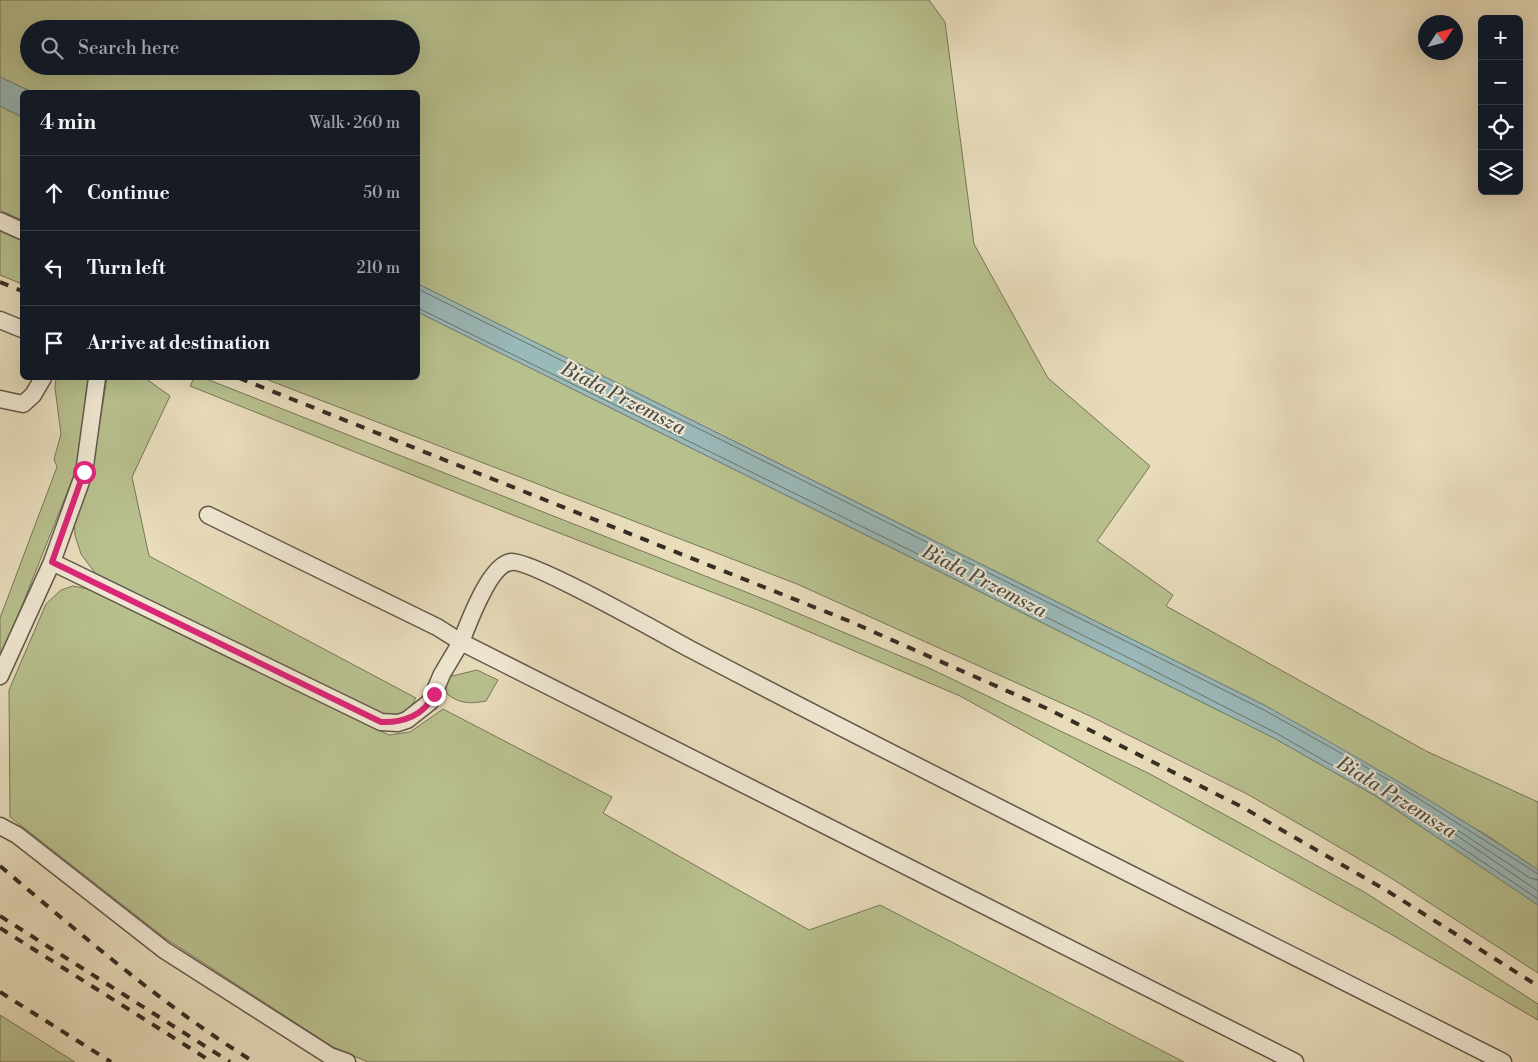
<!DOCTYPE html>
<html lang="en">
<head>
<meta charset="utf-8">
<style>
	body { margin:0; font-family:"Libre Bodoni",serif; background:#20242c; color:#f1f3f6 }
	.controls { position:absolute; right:15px; top:15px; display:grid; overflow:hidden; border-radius:8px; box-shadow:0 5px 20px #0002 }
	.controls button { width:45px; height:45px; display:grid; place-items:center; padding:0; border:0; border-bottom:1px solid #363941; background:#171b24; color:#f1f3f6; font:25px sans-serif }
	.compass { position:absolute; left:1418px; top:15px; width:45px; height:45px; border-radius:50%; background:#171b24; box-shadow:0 5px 20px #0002; rotate:54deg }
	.stop { position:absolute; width:15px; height:15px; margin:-11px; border:4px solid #db2777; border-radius:50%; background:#fff }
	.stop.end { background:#db2777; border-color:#fff; box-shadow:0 1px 5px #0008 }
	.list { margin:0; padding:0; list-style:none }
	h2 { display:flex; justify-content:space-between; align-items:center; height:65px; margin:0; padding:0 20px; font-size:21px }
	h2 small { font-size:16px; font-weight:400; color:#9ea1a6 }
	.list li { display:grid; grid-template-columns:32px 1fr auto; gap:15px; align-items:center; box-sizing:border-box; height:75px; padding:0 20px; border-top:1px solid #363941 }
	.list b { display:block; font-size:19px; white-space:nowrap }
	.list em { font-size:16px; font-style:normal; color:#9ea1a6 }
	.icon { flex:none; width:28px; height:28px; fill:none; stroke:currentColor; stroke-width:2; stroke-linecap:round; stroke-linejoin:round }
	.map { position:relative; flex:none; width:1538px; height:1062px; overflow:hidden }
	.search { position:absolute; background:#171b24; box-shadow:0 5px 20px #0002; left:20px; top:20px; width:400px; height:55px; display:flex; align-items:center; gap:12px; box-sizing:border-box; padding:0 18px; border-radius:28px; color:#9ea1a6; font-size:19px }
	.panel { position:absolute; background:#171b24; box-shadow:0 5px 20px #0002; left:20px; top:90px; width:400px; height:290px; border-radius:8px }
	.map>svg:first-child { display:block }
	.green { fill:#b8c08e; stroke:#777659; fill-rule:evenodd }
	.water { fill:#9ab9b9; stroke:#72817d }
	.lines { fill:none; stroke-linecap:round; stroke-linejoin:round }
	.shore { stroke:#68736e; stroke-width:1 }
	.minor-casing { stroke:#62594a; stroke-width:19 }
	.minor { stroke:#f0e8d3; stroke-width:16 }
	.rail { stroke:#362d24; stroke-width:4; stroke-dasharray:9 9; stroke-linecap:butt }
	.route { stroke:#db2777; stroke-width:6 }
	.labels { text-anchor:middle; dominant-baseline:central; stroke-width:4; stroke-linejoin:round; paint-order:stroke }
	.water-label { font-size:20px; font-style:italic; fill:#4f5049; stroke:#f0e8d3 }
</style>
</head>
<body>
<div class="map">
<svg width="1538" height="1062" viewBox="0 0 1538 1062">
	<rect width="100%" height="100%" fill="#e8dcbb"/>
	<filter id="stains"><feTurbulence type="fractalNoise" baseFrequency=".004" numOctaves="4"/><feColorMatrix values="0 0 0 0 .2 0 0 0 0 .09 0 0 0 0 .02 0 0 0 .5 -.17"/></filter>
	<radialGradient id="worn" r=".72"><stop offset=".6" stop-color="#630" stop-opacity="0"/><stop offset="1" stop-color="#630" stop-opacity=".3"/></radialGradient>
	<path class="green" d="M0,0h929l16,22 29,222 74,134 102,88 -53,75 76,54 -7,11 260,145 112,51v68l-50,-34 -222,-130 -848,-422v-192h-386l-32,-15zM29,29h382v37h-382z
		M0,106l22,11v103l-22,-10z
		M0,231l22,8v45l-22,-9z
		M418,312l856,426 100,57 164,110v68l-147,-95 -64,-38 -80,-46 -157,-78 -293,-132 -534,-206h155z
		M56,378h32l-8,72 -6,25 -74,186v-43l57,-151 -3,-8 7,-25 -6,-46z
		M107,378h38l25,18 -38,81 17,79 267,142 -7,12 -10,8h-12l-292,-145 -14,-19 -6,-19 -1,-17 18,-48z
		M194,378h10l567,224 158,66 219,105 101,55 117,65 172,111v16l-149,-87 -429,-237 -202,-86 -253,-98 -315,-126z
		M73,586l15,3 301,146 21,-3 33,-23 169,88 -9,16 206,117 71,-25 304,157h-816l-35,-15 -168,-109 -155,-121 -1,-127 37,-86 15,-14z
		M477,670l21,10 -12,21c-15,3 -26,3 -39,-7l-2,-10 3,-7z
		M0,1015l75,47h-75z"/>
	<path class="water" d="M0,77l32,15h-10v25l-22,-11z
		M418,284l848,422c93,52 184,104 272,164v35l-164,-110 -100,-57 -856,-426z"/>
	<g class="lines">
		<path class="shore" d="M418,289l846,421 125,70 149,94
			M418,308l711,350 147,75 101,58 161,108
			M1538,880l-8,-2 -71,-47 -4,1 1,3 82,56"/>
		<defs>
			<path id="minor" d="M0,221l22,10
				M0,320l22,9
				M0,399l23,5 10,-9 10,-17
				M208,515l229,112 24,15c7,-18 29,-78 50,-80 19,-3 153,73 179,87 269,141 542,275 813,413
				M52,562l329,160 17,1 9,-3 23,-18 12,-28 19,-32 834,420
				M0,676l52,-114 32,-89 13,-95
				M0,826l17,9 147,115 166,106 17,6"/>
		</defs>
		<use href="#minor" class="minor-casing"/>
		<use href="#minor" class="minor"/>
		<path class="rail" d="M0,282l22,9
			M239,378l610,243 199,88 196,99 145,84 149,94
			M0,866c82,69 162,139 254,196
			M0,916l230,146
			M0,928l212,134
			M0,992l111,70"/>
	</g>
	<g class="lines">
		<path class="route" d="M84,472l-32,90 329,160c22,1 44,-7 53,-28"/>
	</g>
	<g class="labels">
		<g class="water-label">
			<text transform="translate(623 399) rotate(27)">Biała Przemsza</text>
			<text transform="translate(984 582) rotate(27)">Biała Przemsza</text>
			<text transform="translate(1396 798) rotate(32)">Biała Przemsza</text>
		</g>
	</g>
	<rect width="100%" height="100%" filter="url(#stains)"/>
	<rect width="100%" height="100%" fill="url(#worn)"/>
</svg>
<div class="controls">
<button>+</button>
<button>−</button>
<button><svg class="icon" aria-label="locate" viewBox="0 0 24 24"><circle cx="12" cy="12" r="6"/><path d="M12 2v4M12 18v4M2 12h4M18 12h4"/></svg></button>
<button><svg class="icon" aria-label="layers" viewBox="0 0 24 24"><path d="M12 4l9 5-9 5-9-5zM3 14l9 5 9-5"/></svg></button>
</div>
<svg class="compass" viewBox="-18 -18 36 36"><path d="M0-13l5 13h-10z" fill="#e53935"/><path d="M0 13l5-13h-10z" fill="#9ea1a6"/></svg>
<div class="stop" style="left:84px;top:472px"></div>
<div class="stop end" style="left:434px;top:694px"></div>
<div class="search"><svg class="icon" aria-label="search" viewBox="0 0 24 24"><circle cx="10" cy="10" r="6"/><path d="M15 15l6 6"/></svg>Search here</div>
<section class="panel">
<h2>4 min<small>Walk · 260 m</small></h2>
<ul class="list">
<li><svg class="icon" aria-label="ahead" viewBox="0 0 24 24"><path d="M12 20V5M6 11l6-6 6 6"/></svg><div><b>Continue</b></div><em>50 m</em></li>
<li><svg class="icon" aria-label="left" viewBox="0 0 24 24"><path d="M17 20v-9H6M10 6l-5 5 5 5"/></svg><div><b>Turn left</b></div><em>210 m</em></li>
<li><svg class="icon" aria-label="arrive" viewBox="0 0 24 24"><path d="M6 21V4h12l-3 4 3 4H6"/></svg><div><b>Arrive at destination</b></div></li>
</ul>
</section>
</div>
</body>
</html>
